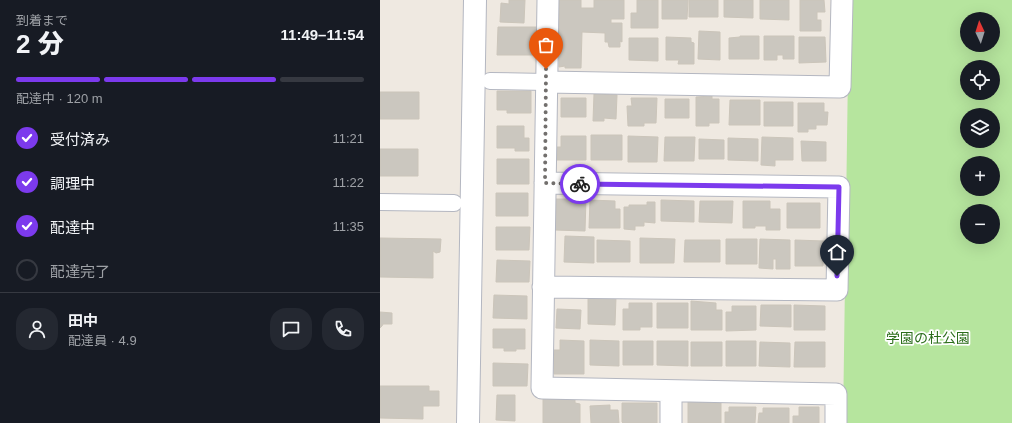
<!DOCTYPE html>
<html lang="ja">
<meta charset="utf-8">
<style>
body{margin:0;font-family:Arial,"Noto Sans JP",sans-serif;background:#242831;color:#f1f3f6;height:100vh;display:flex;flex-direction:column;font-size:15px;white-space:nowrap}
*{box-sizing:border-box;margin:0}
p{font-size:13px;color:#9ea1a6}
.icon{flex:none;width:22px;height:22px;fill:none;stroke:currentColor;stroke-width:2;stroke-linecap:round;stroke-linejoin:round}
.map{position:relative;flex:1;overflow:hidden}
.side{display:flex;flex-direction:column;background:#171b24;width:380px}
.side>*{flex:none}
.needle{width:26px;rotate:356deg}
.controls{position:absolute;left:580px;top:12px;display:grid;gap:8px}
.controls a{display:grid;place-items:center;width:40px;height:40px;border-radius:50%;background:#171b24;box-shadow:0 4px 16px #0002;font-size:20px}
.pin{position:absolute;display:grid;place-items:center;width:34px;height:34px;color:#fff;margin:-41px -17px;border-radius:50% 50% 50% 0;rotate:-45deg;box-shadow:0 0 4px #0007}
.pin .icon{rotate:45deg}
.courier{position:absolute;display:grid;place-items:center;width:40px;height:40px;margin:-20px;border:3px solid #7c3aed;border-radius:50%;background:#fff;color:#222;box-shadow:0 1px 5px #0007}
.summary em{font-style:normal;font-weight:800}
.summary div{display:flex;flex-direction:column-reverse}
.summary{display:flex;align-items:center;justify-content:space-between;height:68px;padding:0 16px}
h1{font-size:26px;font-weight:800;line-height:30px}
.bar{display:grid;grid-template-columns:repeat(4,1fr);gap:6px 4px;align-content:center;height:48px;padding:0 16px}
.bar i{height:5px;border-radius:3px;background:#363941}
.bar .selected{background:#7c3aed}
.bar p{grid-column:span 4}
.line{display:flex;align-items:center;gap:10px;padding:0 16px;border-top:1px solid #363941}
.line div{flex:1}
.round{display:grid;place-items:center;flex:none;width:42px;height:42px;border-radius:16px;background:#242831}
ol{padding:0 16px;list-style:none}
li{display:flex;align-items:center;gap:12px;height:44px}
li p{margin-inline-start:auto}
li .icon{padding:4px;border-radius:50%;background:#7c3aed;color:#fff;stroke-width:4}
li:last-child{color:#9ea1a6}
li i{width:22px;height:22px;border:2px solid #363941;border-radius:50%}
main{display:flex;flex:1;min-height:0}
.map>svg:first-child{display:block}
</style>
<main>
<section class="side">
<div class="summary"><div><h1>2 分</h1><p>到着まで</p></div><em>11:49–11:54</em></div>
<div class="bar"><i class="selected"></i><i class="selected"></i><i class="selected"></i><i></i><p>配達中 · 120 m</p></div>
<ol>
<li><svg class="icon" aria-label="check" viewBox="0 0 24 24"><path d="M5 12l5 5 9-10"/></svg>受付済み<p>11:21</p></li>
<li><svg class="icon" aria-label="check" viewBox="0 0 24 24"><path d="M5 12l5 5 9-10"/></svg>調理中<p>11:22</p></li>
<li><svg class="icon" aria-label="check" viewBox="0 0 24 24"><path d="M5 12l5 5 9-10"/></svg>配達中<p>11:35</p></li>
<li><i></i>配達完了</li>
</ol>
<div class="line" style="height:72px"><a class="round"><svg class="icon" aria-label="person" viewBox="0 0 24 24"><circle cx="12" cy="8" r="4"/><path d="M4 21q1-7 8-7t8 7"/></svg></a><div><b>田中</b><p>配達員 · 4.9</p></div><a class="round"><svg class="icon" aria-label="chat" viewBox="0 0 24 24"><path d="M4 5h16v11H9l-5 4z"/></svg></a><a class="round"><svg class="icon" aria-label="phone" viewBox="0 0 24 24"><path d="M5 4h4l2 5-3 2q2 4 5 5l2-3 5 2v4C11 20 4 13 5 4z"/></svg></a></div>
</section>
<div class="map">
<svg width="632" height="423" viewBox="0 0 632 423">
<rect width="100%" height="100%" fill="#efe9e1"/>
<path fill="#b6e59e" fill-rule="evenodd" d="M469,0h163v423h-169zM587,19h26v26h-26zM587,67h26v26h-26zM587,115h26v26h-26zM587,163h26v26h-26zM587,211h26v26h-26z"/>
<path fill="#cbc7bf" stroke="#cbc5ba" d="M129,0h16l-1,23 -24,-1 1,-19 8,1z
M179,0h22v8h13v-8h30v19h-13v4h11v19l-2,-1v6h-11l-1,-5h-3v-9l-23,-1 -1,36h-16v-2l-6,1z
M257,0h21v28h-27v-15h6z
M282,0h26l-1,19h-25z
M309,0h29v17h-29z
M344,0h29v18l-29,-1z
M380,0h29v20l-29,-1z
M420,0h24l1,12h-8v8h4v11h-21z
M118,27h39v28h-40z
M319,31l21,1v28l-22,-1z
M360,36h19v23h-30v-21l11,-1z
M384,36h30v23h-11v-4h-6v5h-13z
M286,37l25,1v4l3,1v21h-16l1,-4h-13z
M419,37h26l1,25 -27,1z
M249,38h29v23l-29,-1z
M117,91h34v22h-24v-3h-10z
M0,92h39v27h-39z
M214,94l23,1 -1,24 -12,-1v3h-11z
M332,96v3h7v24h-10v3h-13v-29z
M181,98h25v19h-25z
M251,98h26l-1,25h-12v3h-16l-1,-20h5z
M285,99h24v19h-24z
M350,100h30v25h-31z
M384,102h29v24h-29z
M418,103h26v9h4l-1,13h-11v4h-8v3h-10z
M117,126h27v12h5v13h-14v-3h-18z
M211,135h31v25h-31z
M181,136h25v24h-29v-13h4z
M248,136l30,1 -1,25h-29z
M285,137h30l-1,24h-30z
M382,137l31,1v22h-18v6l-14,-1z
M348,138l30,1v22l-30,-1z
M319,139l25,1v19h-25z
M421,141l25,1v19h-24z
M0,149h38v27h-38z
M117,159h32v25h-32z
M116,193h32v23h-32z
M176,199h30l-1,32 -30,-1z
M210,200l25,1v8h5v19h-31z
M281,200l33,1v21l-33,-1z
M320,201h33l-1,22 -33,-1z
M363,201h27v8h10v21h-14v-4h-11v2h-12z
M267,202h8v21l-11,-1v4h-9v4l-11,-1v-22h5v-2h18z
M407,203h33v25h-33z
M116,227h34l-1,23h-33z
M185,236l29,1v26l-30,-1z
M0,238l61,1 -1,13 -4,1 -3,-2v27l-53,-1z
M260,238l35,1 -1,24h-34z
M346,239h31v25h-31z
M380,239l30,1v29h-14v-10h-3v10l-14,-1z
M217,240l33,1v21h-33z
M305,240h35v22h-36z
M415,240l29,1 -1,25h-28z
M117,260l33,1 -1,21h-33z
M114,295l33,1v23l-34,-1z
M236,297l-1,28 -27,-1v-26z
M311,301l25,2v7h6v20h-31z
M249,303h23v24h-12v3h-17v-21h6z
M277,303h31v25h-31z
M381,305h30v22l-31,-1z
M414,305l31,1v24h-31z
M352,306h24v24l-30,1v-19h6z
M177,309l24,1 -1,19 -24,-1z
M0,312l12,1v11h-9l-1,2 -2,2z
M113,329h32v20h-9v2h-12v-3h-11z
M180,340l24,1v33h-30v-24h6z
M210,340l29,1v25l-29,-1z
M243,341h30v24h-30z
M277,341h31v25l-31,-1z
M346,341h30v25h-30z
M311,342h31v24h-31z
M380,342l30,1v24l-31,-1z
M415,342h30v25h-31z
M113,363l35,1 -1,22h-34z
M0,386h49v5h10v15h-16v13l-43,-1z
M117,395h18v26l-19,-1z
M163,397l32,1v5l5,1v19h-37z
M308,400h22v3h11v20h-33z
M242,403h35v20h-34l-1,-1z
M230,405v5h8l1,13h-28l-1,-17z
M349,407h27l-1,16h-30v-11h4z
M419,407h20v16h-26v-7h6z
M383,408h26v15h-31l1,-10h4z"/>
<g fill="none" stroke-linecap="round" stroke-linejoin="round">
<defs>
<path id="pedestrian" d="M110,81l56,1
M0,202l74,1"/>
<path id="minor" d="M168,0l-6,388 294,6v29
M166,82l294,5 2,-87
M163,287l294,3 2,-103 -294,-4
M291,423v-32"/>
<path id="tertiary" d="M88,423l7,-423"/>
</defs>
<use href="#pedestrian" stroke="#b4b7c1" stroke-width="18"/>
<use href="#minor" stroke="#b4b7c1" stroke-width="23"/>
<use href="#tertiary" stroke="#b4b7c1" stroke-width="24"/>
<use href="#pedestrian" stroke="#fff" stroke-width="16"/>
<use href="#minor" stroke="#fff" stroke-width="21"/>
<use href="#tertiary" stroke="#fff" stroke-width="22"/>
</g>
<g fill="none" stroke-linecap="round" stroke-linejoin="round">
<path stroke="#726f6d" stroke-width="4" stroke-dasharray="0 7.2" d="M166,69l-1,114 35,1"/>
<path stroke="#7c3aed" stroke-width="5" d="M200,184l259,3 -2,89"/>
</g>
<g text-anchor="middle" dominant-baseline="central" stroke-width="3.5" stroke-linejoin="round" paint-order="stroke">
<g font-size="14" fill="#2c6e1b" stroke="#fff">
<text x="548" y="338">学園の杜公園</text>
</g>
</g>
</svg>
<div class="controls">
<a><svg class="needle" viewBox="-14 -14 28 28"><path d="M0-13l5 13h-10z" fill="#e53935"/><path d="M0 13l5-13h-10z" fill="#9ea1a6"/></svg></a>
<a><svg class="icon" aria-label="locate" viewBox="0 0 24 24"><circle cx="12" cy="12" r="6"/><path d="M12 2v4M12 18v4M2 12h4M18 12h4"/></svg></a>
<a><svg class="icon" aria-label="layers" viewBox="0 0 24 24"><path d="M12 4l9 5-9 5-9-5zM3 14l9 5 9-5"/></svg></a>
<a>+</a>
<a>−</a>
</div>
<div class="pin" style="left:166px;top:69px;background:#ea580c"><svg class="icon" aria-label="bag" viewBox="0 0 24 24"><path d="M5 8h14l-1 12H6zM9 8a3 3 0 0 1 6 0"/></svg></div>
<div class="pin" style="left:457px;top:276px;background:#1f2937"><svg class="icon" aria-label="home" viewBox="0 0 24 24"><path d="M3 11l9-7 9 7M6 9v11h12V9"/></svg></div>
<div class="courier" style="left:200px;top:184px"><svg class="icon" aria-label="bike" viewBox="0 0 24 24"><circle cx="6" cy="16" r="4"/><circle cx="18" cy="16" r="4"/><path d="M6 16l4-8h5l3 8M10 8l3 8H6M13 5h3"/></svg></div>
</div>
</main>
